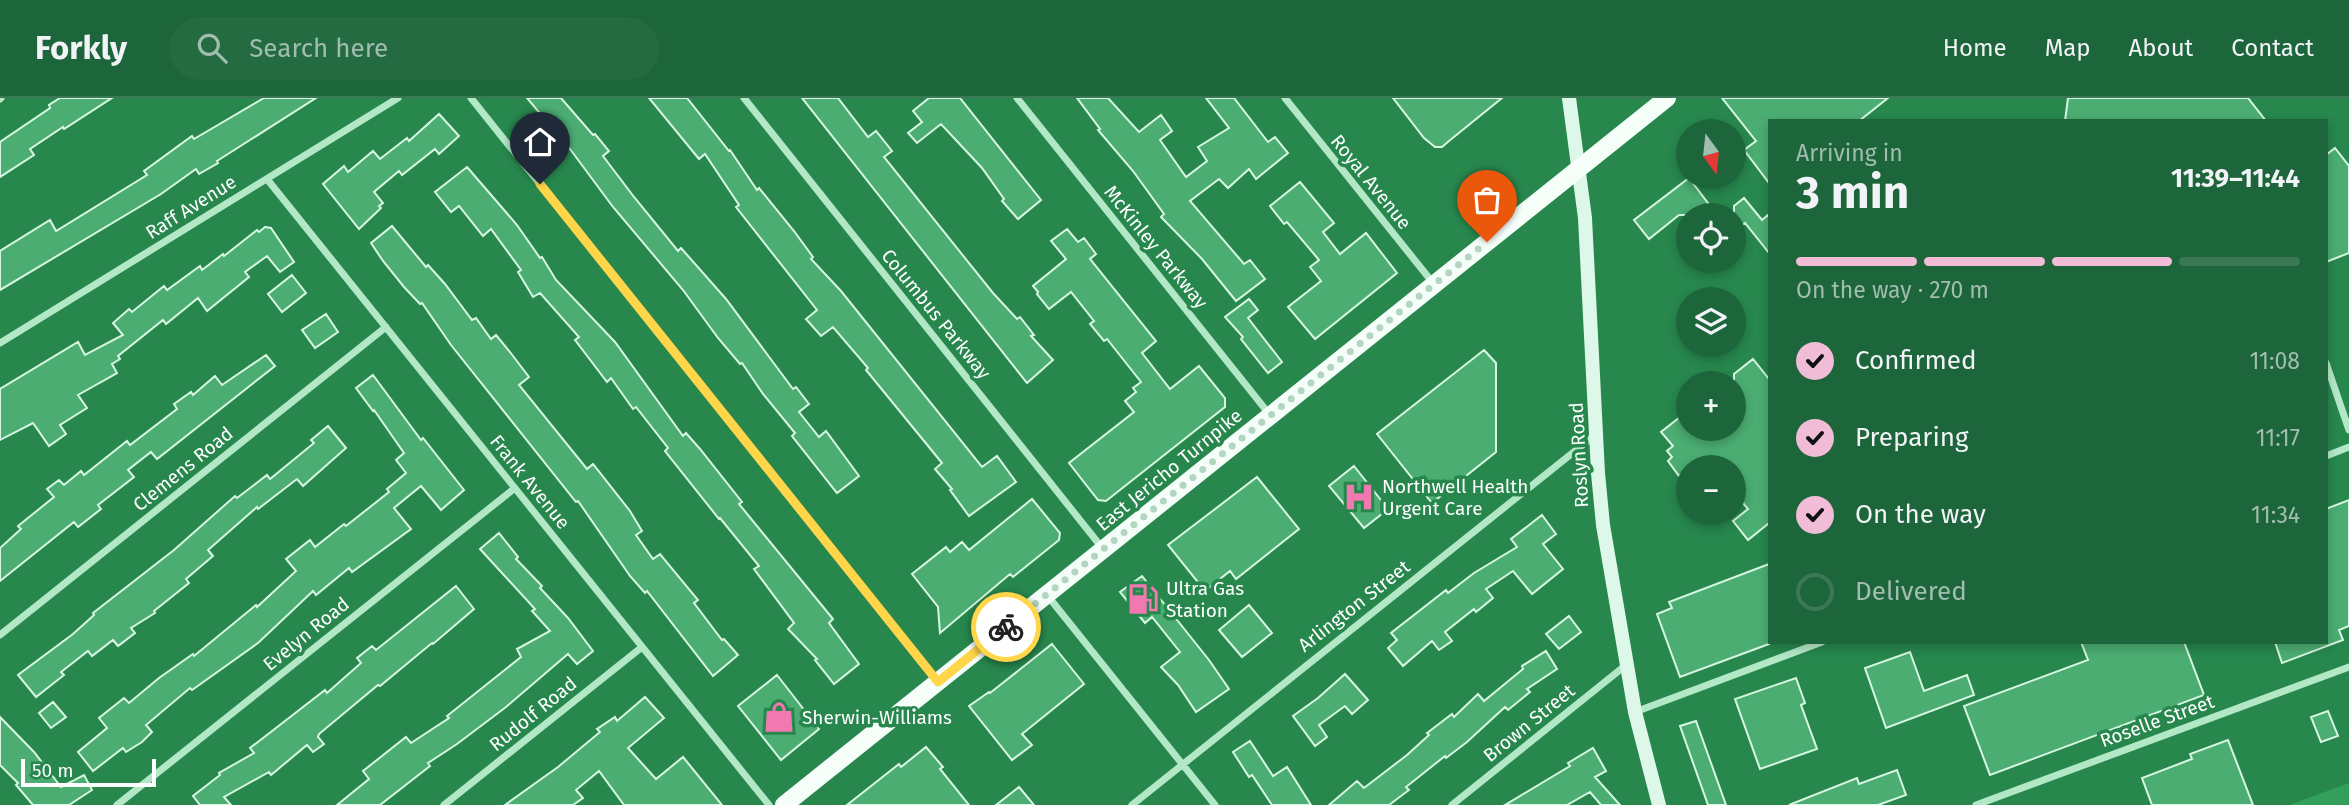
<!DOCTYPE html>
<meta charset="utf-8">
<style>
body{margin:0;font-family:"Fira Sans",sans-serif;background:#256b42;color:#f1f3f6;height:100vh;display:flex;flex-direction:column;font-size:26px;white-space:nowrap}
*{box-sizing:border-box;margin:0}
p{font-size:23px;color:#a0bdaf}
.icon{flex:none;width:38px;height:38px;fill:none;stroke:currentColor;stroke-width:2;stroke-linecap:round;stroke-linejoin:round}
.map{position:relative;flex:1;overflow:hidden}
.sheet{position:absolute;left:1768px;top:21px;width:560px;height:525px;display:flex;flex-direction:column;background:#1d653a;border-radius:0px;box-shadow:0 4px 10px #0003}
.sheet>*{flex:none}
.needle{width:46px;rotate:165deg}
.controls{position:absolute;left:1676px;top:21px;display:grid;gap:14px}
.controls a{display:grid;place-items:center;width:70px;height:70px;border-radius:50%;background:#1d653a;box-shadow:0 4px 10px #0003;font-size:35px}
.scale{position:absolute;left:21px;bottom:18px;width:135px;box-sizing:border-box;padding-left:7px;border:4px solid #fff;border-top:0;font-size:19px;line-height:24px;white-space:nowrap;color:#fff;-webkit-text-stroke:5px #27874d;paint-order:stroke}
.pin{position:absolute;display:grid;place-items:center;width:60px;height:60px;color:#fff;margin:-72px -30px;border-radius:50% 50% 50% 0;rotate:-45deg;box-shadow:0 0 7px #0007}
.pin .icon{rotate:45deg}
.courier{position:absolute;display:grid;place-items:center;width:70px;height:70px;margin:-35px;border:5px solid #ffd54a;border-radius:50%;background:#fff;color:#222;box-shadow:0 2px 9px #0007}
.overview em{font-style:normal;font-weight:700}
.overview div{display:flex;flex-direction:column-reverse}
.overview{display:flex;align-items:center;justify-content:space-between;height:119px;padding:0 28px}
h1{font-size:46px;font-weight:700;line-height:52px}
.bar{display:grid;grid-template-columns:repeat(4,1fr);gap:10px 7px;align-content:center;height:84px;padding:0 28px}
.bar i{height:9px;border-radius:5px;background:#3b7954}
.bar .selected{background:#f1bcd6}
.bar p{grid-column:span 4}
ol{padding:0 28px;list-style:none}
li{display:flex;align-items:center;gap:21px;height:77px}
li p{margin-inline-start:auto}
li .icon{padding:7px;border-radius:50%;background:#f1bcd6;color:#111;stroke-width:4}
li:last-child{color:#a0bdaf}
li i{width:38px;height:38px;border:4px solid #3b7954;border-radius:50%}
header{display:flex;align-items:center;gap:42px;box-sizing:border-box;height:98px;padding:0 35px;background:#1d653a;border-bottom:2px solid #3b7954}
header strong{font-size:33px}
nav{display:flex;gap:38px;margin-inline-start:auto;font-size:24px}
.search{width:490px;height:63px;background:#256b42;display:flex;align-items:center;gap:18px;box-sizing:border-box;padding:0 24px;border-radius:38px;color:#a0bdaf;font-size:26px}
.map>svg:first-child{display:block}
</style>
<header>
<strong>Forkly</strong>
<div class="search"><svg class="icon" aria-label="search" viewBox="0 0 24 24"><circle cx="10" cy="10" r="6"/><path d="M15 15l6 6"/></svg>Search here</div>
<nav><a>Home</a><a>Map</a><a>About</a><a>Contact</a></nav>
</header>
<div class="map">
<svg width="2349" height="707" viewBox="0 0 2349 707">
<rect width="100%" height="100%" fill="#27874d"/>
<path fill="#329f5b" d="M2349,685v22h-60z"/>
<path fill="#4bad71" stroke="#d7f7e3" stroke-width="2" d="M60,0h52l-48,31 -1,-2 -33,22 4,6 -34,22v-35l50,-34 -1,-3z
M264,0h52l-99,63 1,2 -19,11 -3,-5 -35,25 -161,96v-39l50,-31 6,11 91,-56 -3,-4 48,-35 2,3z
M527,0h34l32,37 2,-1 14,17 -6,5 31,41 44,54 3,-3 45,51 67,90 3,-2 13,17 -10,8 20,25 7,-6 33,45 -22,17 -45,-57 3,-3 -32,-39 -21,-31 -2,1 -22,-26 -35,-48 -70,-83 -43,-58z
M649,0h38l42,53 1,-1 27,40 2,-2 35,43 19,26 -2,2 30,32 141,176 15,-11 19,26 -47,34 -19,-26 2,-1 -17,-20 7,-6 -76,-93 2,-2 -35,-41 -12,9 -15,-17 11,-9 -81,-103 3,-2 -34,-51 -6,5z
M802,0h36l30,39 8,-6 16,20 -8,6 109,136 24,26 3,-2 14,18 -3,1 22,24 -26,23z
M929,0h31l81,102 -23,19 -16,-18 2,-2 -22,-31 -41,-44 -24,19 -9,-10 14,-11 -9,-11z
M1077,0h31l31,34 22,-17 11,16 -12,9 26,37 21,-16 -9,-14 31,-19 -23,-30h28l34,44 7,-5 13,16 -32,26 -7,-10 -21,19 -9,-9 -29,22 54,63 6,-4 15,19 -29,22 -34,-42 -41,-42 3,-3 -31,-43 -35,-41 2,-1z
M1393,0h109l-53,43 -7,6h-7l-11,-9z
M1722,0h166l-29,23h-90v62l-25,-33 12,-9z
M2068,0h180l18,23h-201z
M439,16l20,22 -20,18 -4,-5 -33,26 -3,-4 -25,21 9,11 -4,3 2,2 -22,21 -36,-45 21,-18 4,6 25,-21 7,8 27,-21 2,3z
M2335,50l14,18v87l-23,9v-107z
M467,69l50,58 23,33 2,-1 14,23 59,62 68,94 3,-3 14,16 42,53 -3,2 94,115 -4,4 30,41 -25,20 -19,-24 2,-1 -29,-30 6,-6 -40,-54 5,-3 -39,-48 -1,1 -54,-68 3,-3 -32,-41 -3,2 -22,-31 -4,4 -32,-42 4,-3 -39,-44 -7,4 -15,-25 3,-2 -30,-41 -8,7 -24,-30 -8,6 -16,-20z
M1689,80l28,37h-38l-30,24 -15,-19z
M1300,84l34,41 -11,9 17,22 26,-21 31,40 -82,66 -27,-32 33,-26 -11,-14 9,-7 -32,-38 -3,2 -14,-18z
M1744,100l18,22 7,-6v39l-24,-30 -11,9v-26z
M392,128l34,41 2,-2 17,19 27,36 4,-2 15,21 5,-4 14,17 19,25 -10,8 68,84 6,-5 37,47 12,20 -6,4 17,24 7,-5 38,46 -4,3 28,37 2,-1 14,16 -25,21 -66,-85 -2,2 -15,-17 -52,-75 -2,1 -125,-157 -29,-42 -2,1 -16,-17 -21,-26 -12,-18z
M265,129l6,1 23,34 -14,10 -13,-16 -22,16 4,5 -42,34 -9,-13 -32,26 -3,-4 -45,36 2,3 -8,5 5,9 -39,22 9,13 -27,17 6,9 -17,12 -16,-23 -33,17v-51l78,-47 7,13 38,-20 -10,-12 16,-14 3,3 32,-26 3,4 33,-24 2,4 21,-16 1,2 33,-26 2,2z
M1067,131l11,13 6,-4 12,16 -6,5 66,82 -14,12 28,36 29,-23 26,32v9l-119,94 -8,-1 -29,-37 65,-51 -9,-11 11,-9 -3,-4 8,-6 -34,-43 -3,2 -14,-17 4,-3 -23,-29 -22,17 -12,-15 1,-2 -5,-6 33,-27 -15,-18z
M292,177l14,18 -24,19 -14,-18z
M1249,201l9,11 -10,8 34,44 -14,11 -27,-34 2,-2 -18,-20z
M326,216l12,18 -23,16 -13,-18z
M1484,252l12,13v89l-64,51 -55,-69z
M266,257l9,11 -118,93 -6,-7 -23,18 6,7 -36,28 3,4 -23,18 -4,-5 -74,59v-33l21,-19 -3,-3 36,-29 -7,-8 12,-9 5,5 17,-14 3,4 43,-34 3,4 47,-36 -3,-5 17,-12 2,3 22,-19 7,9z
M1753,261l16,20v144l-21,17 -15,-19 15,-12 -14,-17v-25h-45l-10,9 -11,-15 4,-4 -5,-6 6,-5 -12,-14 28,-22v19h45v-55z
M373,277l48,65 2,-2 41,52 -23,20 -20,-24 -27,22 17,21 -59,43 -3,-4 -33,27 -3,-4 -55,52 -66,47 -2,-2 -44,37 6,7 -10,10 -16,10 -3,-4 -30,23 -15,-19 29,-24 -8,-10 25,-20 5,5 30,-25 34,-24 1,2 62,-51 1,2 39,-36 -10,-12 24,-19 5,7 29,-23 2,2 43,-34 -2,-3 19,-16 -10,-13 8,-7 -30,-43 -1,1 -17,-23z
M328,328l18,22 -43,38 -6,-7 -39,30 -1,-2 -49,43 5,6 -27,23 3,4 -35,28 1,2 -24,15 4,5 -17,13 -5,-6 -21,16 -4,-5 -27,21 3,3 -28,22 -18,-22 55,-41 21,-19 -1,-2 81,-63 61,-54 2,2 30,-23 3,4 44,-36 -3,-3z
M1354,368l34,43 -24,19 -35,-42z
M1257,379l42,52 -63,50 -6,-8 -25,20 -37,-46z
M1032,401l28,34 -1,7 -46,37 -3,-3 -70,59 -2,-26 -26,-33 34,-27 4,5 12,-10 7,8z
M2349,402v126l-10,4 4,10 -61,23 -7,-21h51v-133z
M1542,417l14,19 -13,10 20,25 -31,25 -19,-23 -27,18 7,9 -17,14 -2,-3 -29,23 7,9 -13,9 -7,-9 -29,25 -15,-18 9,-8 -6,-7 55,-43 2,3 26,-20 43,-26 -6,-8z
M499,435l19,24 -2,2 26,27 -2,2 28,30 25,33 -16,13 -9,-10 -62,53 -49,37 -29,19 2,3 -50,39h-43l32,-26 -6,-8 43,-34 5,6 38,-25 -2,-2 74,-59 -4,-8 33,-18 -18,-20 3,-2 -55,-60z
M1769,466v80l-89,33 -23,-63 15,-6 -3,-6z
M1142,478l67,84 20,29 -33,23 -18,-27 -17,-18 19,-15 -28,-35 -7,6 -25,-31z
M456,488l18,23 -41,35 -1,-1 -52,43 -2,-1 -59,49 -1,3 6,7 -11,8 -6,-7 -36,30 -2,-3 -45,25 7,8h-31l-7,-9 27,-21 -1,-2 35,-20 -4,-5 75,-58 2,3 34,-30 -4,-5 15,-12 4,4z
M1249,507l23,28 -30,24 -23,-27z
M1569,518l12,16 -22,17 -13,-15z
M2081,544h103l20,53 -214,80 -26,-69 124,-46z
M1052,546l32,40 -62,50 10,11 -20,15 -43,-54 20,-14 1,1z
M1546,553l11,18 -30,20 3,3 -22,18 -3,-3 -38,35 -21,16 -1,-2 -39,31 3,3 -20,15h-60l28,-24 7,7 43,-33 22,-20 -2,-2 25,-19 2,3 24,-23 6,7 39,-32 -1,-3z
M1910,554l14,39 43,-16 7,20 -88,33 -21,-60z
M1345,576l23,26 -16,14 -7,-8 -26,19 8,12 -12,9 -22,-30 25,-18z
M777,577l42,54 -38,31 -43,-54z
M1796,580l9,25 -4,2 16,44 -57,20 -25,-70z
M645,599l19,21 -36,30 28,31 27,-22 39,48h-98l-25,-34 -23,19 7,8 -10,7h-68l53,-38 42,-35 -3,-3 18,-12 2,4z
M53,604l13,15 -15,11 -12,-15z
M2328,613l10,25 -17,6 -10,-25z
M0,619l34,35 27,35 23,-12 8,15 -23,15h-36l-17,-20 2,-2 -18,-18z
M1696,623l30,84h-18l-28,-79z
M2228,642l25,65h-101l-10,-27 50,-19 -2,-5z
M1250,643l23,35 14,-9 24,38h-39l-20,-30 -3,2 -16,-25z
M926,649l17,20 -3,2 29,36h-122l52,-41 2,3z
M1593,650l13,23 -11,6 25,28h-19l-11,-13 -23,13h-62l65,-39 -2,-3z
M1897,672l9,25 -28,10h-89l68,-27 2,6z
M1019,689l15,18h-38z"/>
<g fill="none" stroke-linecap="round" stroke-linejoin="round">
<path stroke="#b3e8c7" stroke-width="7" d="M471,0l467,584
M744,0l359,451
M1017,0l253,317
M1285,0l148,185
M0,1l1,-1
M267,81l502,626
M0,245l398,-245
M2326,265l23,67
M2326,358l23,-9
M1047,497l168,210
M0,537l386,-308
M1635,614l187,-70
M117,707l398,-317
M444,707l198,-158
M1132,707l463,-370
M1452,707l174,-140
M1976,707l373,-138"/>
<path stroke="#ddf7e8" stroke-width="14" d="M1569,0l16,120 13,255 5,52 32,187 24,93"/>
<path stroke="#f5fef9" stroke-width="18" d="M784,707l883,-707"/>
</g>
<g fill="none" stroke-linecap="round" stroke-linejoin="round">
<path stroke="#b3d5c1" stroke-width="7" stroke-dasharray="0 12.6" d="M1006,529l481,-385"/>
<path stroke="#ffd54a" stroke-width="9" d="M540,86l398,498 68,-55"/>
</g>
<defs>
<symbol id="hospital-bare" viewBox="-9 -9 18 18"><path d="M-5-5h3v3.5h4V-5h3V5h-3V1.5h-4V5h-3Z" fill="#f178b0" stroke="#27874d" stroke-width="2.5" paint-order="stroke"/></symbol>
<symbol id="fuel-bare" viewBox="-9 -9 18 18"><path d="M-5.5-6h7V0h2V4h1.3V-2.5L3-4.5l.8-.8L6-3V5H2.5V1h-1V6h-7ZM-4.2-4.7v3.2H.2V-4.7Z" fill="#f178b0" stroke="#27874d" stroke-width="2.5" paint-order="stroke"/></symbol>
<symbol id="shop-bare" viewBox="-9 -9 18 18"><path d="M-5-2.5h2.3a2.7 3.5 0 0 1 5.4 0H5L5.5 6h-11ZM-1.5-2.5h3a1.5 2.3 0 0 0-3 0Z" fill="#f178b0" stroke="#27874d" stroke-width="2.5" paint-order="stroke"/></symbol>
</defs>
<g fill-rule="evenodd">
<use href="#hospital-bare" x="1337" y="377" width="44" height="44"/>
<use href="#fuel-bare" x="1121" y="479" width="44" height="44"/>
<use href="#shop-bare" x="757" y="597" width="44" height="44"/>
</g>
<g text-anchor="middle" dominant-baseline="central" stroke-width="7" stroke-linejoin="round" paint-order="stroke">
<g font-size="19" fill="#fff" stroke="#27874d">
<text transform="translate(1371 84) rotate(51)">Royal Avenue</text>
<text transform="translate(191 109) rotate(-32)">Raff Avenue</text>
<text transform="translate(1156 149) rotate(51)">McKinley Parkway</text>
<text transform="translate(936 216) rotate(51)">Columbus Parkway</text>
<text transform="translate(1579 357) rotate(-93)">Roslyn Road</text>
<text transform="translate(183 371) rotate(-39)">Clemens Road</text>
<text transform="translate(1169 372) rotate(-39)">East Jericho Turnpike</text>
<text transform="translate(530 384) rotate(51)">Frank Avenue</text>
<text transform="translate(1354 508) rotate(-38)">Arlington Street</text>
<text transform="translate(306 536) rotate(-39)">Evelyn Road</text>
<text transform="translate(533 616) rotate(-39)">Rudolf Road</text>
<text transform="translate(2157 623) rotate(-20)">Roselle Street</text>
<text transform="translate(1529 625) rotate(-39)">Brown Street</text>
</g>
<g font-size="19" fill="#fff" stroke="#27874d" text-anchor="start">
<text x="1382" y="388">Northwell Health<tspan x="1382" dy="22">Urgent Care</tspan></text>
<text x="1166" y="490">Ultra Gas<tspan x="1166" dy="22">Station</tspan></text>
<text x="802" y="619">Sherwin-Williams</text>
</g>
</g>
</svg>
<div class="controls">
<a><svg class="needle" viewBox="-14 -14 28 28"><path d="M0-13l5 13h-10z" fill="#e53935"/><path d="M0 13l5-13h-10z" fill="#a0bdaf"/></svg></a>
<a><svg class="icon" aria-label="locate" viewBox="0 0 24 24"><circle cx="12" cy="12" r="6"/><path d="M12 2v4M12 18v4M2 12h4M18 12h4"/></svg></a>
<a><svg class="icon" aria-label="layers" viewBox="0 0 24 24"><path d="M12 4l9 5-9 5-9-5zM3 14l9 5 9-5"/></svg></a>
<a>+</a>
<a>−</a>
</div>
<div class="scale">50 m</div>
<div class="pin" style="left:1487px;top:144px;background:#ea580c"><svg class="icon" aria-label="bag" viewBox="0 0 24 24"><path d="M5 8h14l-1 12H6zM9 8a3 3 0 0 1 6 0"/></svg></div>
<div class="pin" style="left:540px;top:86px;background:#1f2937"><svg class="icon" aria-label="home" viewBox="0 0 24 24"><path d="M3 11l9-7 9 7M6 9v11h12V9"/></svg></div>
<div class="courier" style="left:1006px;top:529px"><svg class="icon" aria-label="bike" viewBox="0 0 24 24"><circle cx="6" cy="16" r="4"/><circle cx="18" cy="16" r="4"/><path d="M6 16l4-8h5l3 8M10 8l3 8H6M13 5h3"/></svg></div>
<section class="sheet">
<div class="overview"><div><h1>3 min</h1><p>Arriving in</p></div><em>11:39–11:44</em></div>
<div class="bar"><i class="selected"></i><i class="selected"></i><i class="selected"></i><i></i><p>On the way · 270 m</p></div>
<ol>
<li><svg class="icon" aria-label="check" viewBox="0 0 24 24"><path d="M5 12l5 5 9-10"/></svg>Confirmed<p>11:08</p></li>
<li><svg class="icon" aria-label="check" viewBox="0 0 24 24"><path d="M5 12l5 5 9-10"/></svg>Preparing<p>11:17</p></li>
<li><svg class="icon" aria-label="check" viewBox="0 0 24 24"><path d="M5 12l5 5 9-10"/></svg>On the way<p>11:34</p></li>
<li><i></i>Delivered</li>
</ol>
</section>
</div>
